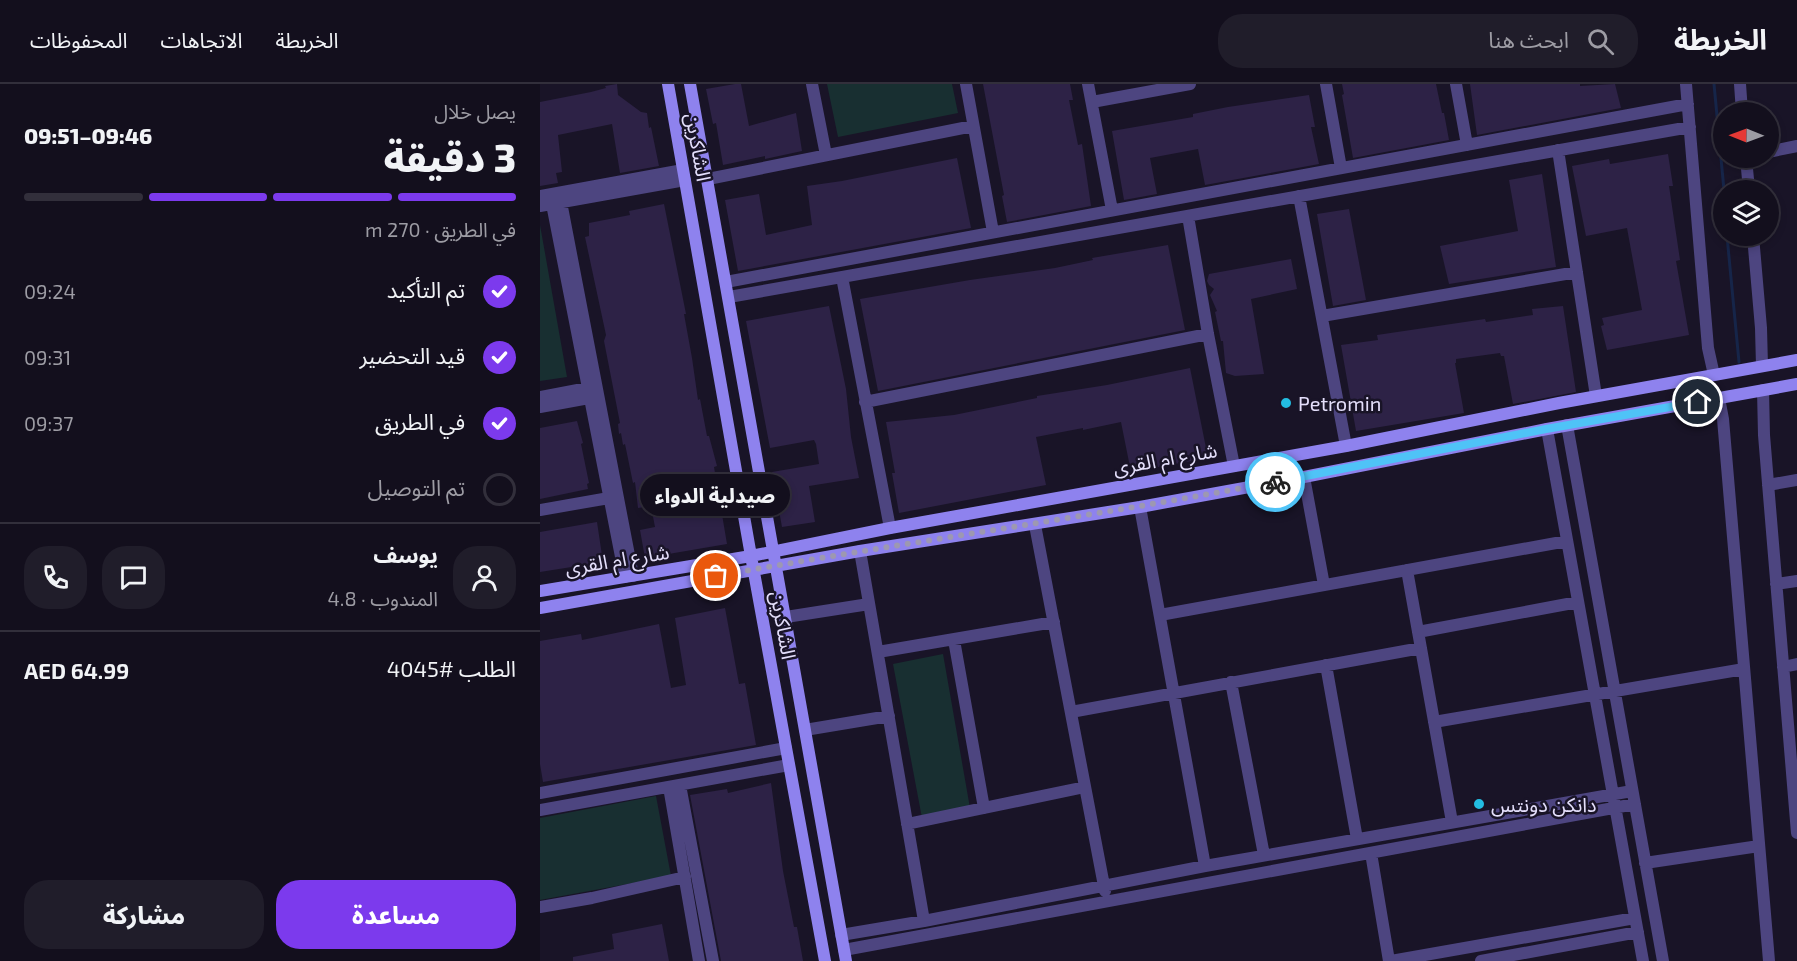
<!DOCTYPE html>
<html lang="ar">
<meta charset="utf-8">
<style>
body{margin:0;font-family:"Exo 2","Noto Sans Arabic",sans-serif;background:#201d2a;color:#f1f3f6;direction:rtl;height:100vh;display:flex;flex-direction:column;font-size:22px;white-space:nowrap}
*{box-sizing:border-box;margin:0}
p{font-size:20px;color:#9d9ca4}
.icon{flex:none;width:33px;height:33px;fill:none;stroke:currentColor;stroke-width:2;stroke-linecap:round;stroke-linejoin:round}
.map{position:relative;flex:1;overflow:hidden;direction:ltr}
.sheet{display:flex;flex-direction:column;background:#130f1d;width:540px}
.sheet>*{flex:none}
.needle{width:39px;rotate:271deg}
.tools{position:absolute;left:1173px;top:18px;display:grid;gap:12px}
.tools a{display:grid;place-items:center;width:66px;height:66px;border-radius:50%;background:#130f1d;box-shadow:0 3px 9px #0003,0 0 0 2px #322f3b;font-size:30px}
.pin{position:absolute;display:grid;place-items:center;width:51px;height:51px;color:#fff;margin:-26px;border:3px solid #fff;border-radius:50%;box-shadow:0 2px 6px #0007}
.courier{position:absolute;display:grid;place-items:center;width:60px;height:60px;margin:-30px;border:4px solid #4fc3f7;border-radius:50%;background:#fff;color:#222;box-shadow:0 2px 8px #0007}
.bubble{position:absolute;height:42px;border-radius:21px;background:#130f1d;box-shadow:0 3px 9px #0003,0 0 0 2px #322f3b;font-size:20px;font-weight:800;line-height:42px;text-align:center;direction:rtl}
.head em{font-style:normal;font-weight:800}
.head div{display:flex;flex-direction:column-reverse}
.head{display:flex;align-items:center;justify-content:space-between;height:102px;padding:0 24px}
h1{font-size:39px;font-weight:800;line-height:45px}
.bar{display:grid;grid-template-columns:repeat(4,1fr);gap:9px 6px;align-content:center;height:72px;padding:0 24px}
.bar i{height:8px;border-radius:4px;background:#322f3b}
.bar .on{background:#7c3aed}
.bar p{grid-column:span 4}
.line{display:flex;align-items:center;gap:15px;padding:0 24px;border-top:2px solid #322f3b}
.line div{flex:1}
.round{display:grid;place-items:center;flex:none;width:63px;height:63px;border-radius:24px;background:#201d2a}
ol{padding:0 24px;list-style:none}
li{display:flex;align-items:center;gap:18px;height:66px}
li p{margin-inline-start:auto}
li .icon{padding:6px;border-radius:50%;background:#7c3aed;color:#fff;stroke-width:4}
li:last-child{color:#9d9ca4}
li i{width:33px;height:33px;border:3px solid #322f3b;border-radius:50%}
.cta{display:flex;gap:12px;margin-top:auto;padding:12px 24px}
.cta a{flex:1;height:69px;border-radius:24px;background:#7c3aed;color:#fff;font-size:24px;font-weight:800;line-height:69px;text-align:center}
.cta a+a{background:#201d2a;color:#f1f3f6}
header{display:flex;align-items:center;gap:36px;box-sizing:border-box;height:84px;padding:0 30px;background:#130f1d;border-bottom:2px solid #322f3b}
header strong{font-size:28px}
nav{display:flex;gap:33px;margin-inline-start:auto;font-size:21px}
.search{width:420px;height:54px;background:#201d2a;display:flex;align-items:center;gap:15px;box-sizing:border-box;padding:0 21px;border-radius:24px;color:#9d9ca4;font-size:22px}
main{display:flex;flex:1;min-height:0}
.map>svg:first-child{display:block}
</style>
<header>
<strong>الخريطة</strong>
<div class="search"><svg class="icon" aria-label="search" viewBox="0 0 24 24"><circle cx="10" cy="10" r="6"/><path d="M15 15l6 6"/></svg>ابحث هنا</div>
<nav><a>الخريطة</a><a>الاتجاهات</a><a>المحفوظات</a></nav>
</header>
<main>
<div class="map">
<svg width="1257" height="877" viewBox="0 0 1257 877">
<rect width="100%" height="100%" fill="#191427"/>
<path fill="#182f31" d="M287,0h125l6,29 -120,24z
M0,141l27,152 -27,4z
M403,570l27,154 -48,10 -29,-154z
M116,712l15,80 -131,24v-82z"/>
<g fill="none" stroke-linecap="round" stroke-linejoin="round">
<path stroke="#162549" stroke-width="3" d="M1174,0l10,106
M1187,152l12,126"/>
</g>
<path fill="#2d2246" d="M77,0l1,11 23,17 6,1 2,15 2,-1 8,39 -39,7 -8,-49 -54,11 4,37 -6,1 2,10 -18,3v-84l51,-10 15,-4 -1,-2z
M195,0h6l8,42 47,-13 6,38 -37,8v-3l-42,9 -7,-42 -3,1 -7,-35z
M443,0h87l3,16h-4l9,45 4,-1 9,62 -84,16 -5,-26 2,-1z
M802,0h94l6,29h2l5,27 -96,18 -11,-63 2,-1z
M930,0h110v2l35,-2 6,24 -144,27z
M769,11l6,32h-4l8,37 -114,21 -7,-36 -48,9 7,36 -33,6 -12,-69 81,-14v-3l35,-7z
M1128,70l5,32h-4l11,74 -4,1 13,74 -82,15 -6,-24 3,-1 -2,-7 40,-8 -15,-82 -41,8 -14,-70 37,-7 1,5z
M417,74l14,70 -233,43 -13,-71 34,-6 7,41 46,-10 -5,-39 35,-5z
M1002,90l14,93 -107,17 -9,-38 78,-15 -9,-51z
M124,120l22,110h-2l8,44 6,42 2,-1 7,37h2l8,30 -3,1 13,77 -82,14 -5,-28 15,-3 -4,-21 -13,2 -3,-26 -2,1 -8,-39 -2,1 -2,-12 -2,1 -1,-10 2,-1 -16,-82 2,-6 -21,-98 4,-1v-13l41,-8 -1,-4z
M809,125l17,91 -33,6 -16,-92z
M628,161l17,85 -307,61 -18,-92 110,-19 85,-12 38,-8 -1,-2z
M751,175l6,30 -46,10 13,75 -29,2 -9,-3 -3,-32h-2l-6,-29 2,-1 -7,-16 4,-6 -5,-4 -2,-4 2,-7z
M289,222l17,83 5,48 8,41 -50,8 6,36 -33,5 -10,-55 47,-8 -3,-20 -2,-4 -44,8 -24,-127z
M1023,222l13,86 -63,12 -9,-48h-3l-1,-3 -44,6v4h-1l9,50 -108,18 -15,-86 37,-5 -1,-5 108,-16 1,3 47,-7 -1,-6z
M650,284l18,90 -77,14 -10,-50 -38,8v-2l-47,9 10,48 -147,28 -7,-40h3l-9,-51 68,-7 83,-17v-2l70,-11z
M37,337l6,22 -2,1 8,39 -2,1 1,5 -48,10v-71z
M57,438l6,40 -63,10v-40z
M185,524l14,76 6,-1 11,62 -213,37 -3,-18v-123l41,-7 1,6 77,-16 12,64 15,-3 -11,-67z
M231,699l12,88 11,56h3l6,34h-82l-31,-166 37,-6 1,4z
M122,840l7,37h-96v-4l41,-8 -2,-15z"/>
<g fill="none" stroke-linecap="round" stroke-linejoin="round">
<path stroke="#4d4580" stroke-width="12" d="M272,0l14,71
M426,0l27,148
M548,0l24,126
M786,0l15,84
M916,0l11,61
M1146,0l22,264 6,27
M1200,0l2,28
M552,18l98,-18
M1018,66l38,246
M1228,68l29,-6
M1206,74l3,32
M168,95l265,-53
M0,112l143,-26
M759,112l47,250
M21,118l72,374
M12,120l73,373
M0,122l145,-26
M648,132l20,118 26,132
M1213,152l8,92 1,38
M302,193l48,251
M186,198l962,-178
M189,213l961,-170
M782,232l255,-44
M1223,306l1,45 33,398
M0,313l48,-9
M1179,314l4,21 46,542
M325,318l343,-68
M0,323l49,-9
M1027,341l96,536
M1007,345l96,532
M764,393l20,108
M1228,401l29,-5
M600,423l65,359
M0,426l69,-12
M495,441l70,366
M320,467l64,370
M867,486l45,252
M1236,500l21,-3
M620,531l407,-74
M246,533l83,-13
M878,548l160,-30
M414,556l30,168
M338,568l176,-30
M786,581l31,174
M1243,583l14,-3
M691,598l33,173
M531,628l350,-64
M894,638l310,-53
M265,646l84,-14
M140,701l33,176
M129,703l30,174
M0,709l246,-45
M0,726l249,-45
M367,740l178,-37
M831,769l18,108
M1105,779l114,-17
M0,823l52,-9 93,-21
M301,851l83,-14 281,-55 427,-75
M304,866l791,-146
M851,877l244,-43
M941,877l157,-29"/>
<path stroke="#8e82ee" stroke-width="12" d="M128,0l83,472 74,405
M150,0l156,877
M0,507l211,-35 139,-28 456,-82 213,-43 238,-43
M0,524l320,-57 280,-44 164,-30 243,-48 250,-45"/>
</g>
<g fill="none" stroke-linecap="round" stroke-linejoin="round">
<path stroke="#9d98b1" stroke-width="6" stroke-dasharray="0 10.8" d="M176,492c186,-33 373,-59 559,-94"/>
<path stroke="#4fc3f7" stroke-width="8" d="M735,398l271,-53 152,-27"/>
</g>
<g fill="#23bde2" stroke="#191427" stroke-width="2">
<circle cx="746" cy="319" r="6"/>
<circle cx="939" cy="720" r="6"/>
</g>
<g text-anchor="middle" dominant-baseline="central" stroke-width="5" stroke-linejoin="round" paint-order="stroke">
<g font-size="20" fill="#e4dffb" stroke="#191427">
<text transform="translate(159 63) rotate(80)">الشاكرين</text>
<text transform="translate(625 374) rotate(-10)">شارع ام القرى</text>
<text transform="translate(77 475) rotate(-9)">شارع ام القرى</text>
<text transform="translate(244 541) rotate(80)">الشاكرين</text>
</g>
<g font-size="20" fill="#e4dffb" stroke="#191427" text-anchor="start">
<text x="758" y="319">Petromin</text>
<text x="951" y="720">دانكن دونتس</text>
</g>
</g>
</svg>
<div class="tools">
<a><svg class="needle" viewBox="-14 -14 28 28"><path d="M0-13l5 13h-10z" fill="#e53935"/><path d="M0 13l5-13h-10z" fill="#9d9ca4"/></svg></a>
<a><svg class="icon" aria-label="layers" viewBox="0 0 24 24"><path d="M12 4l9 5-9 5-9-5zM3 14l9 5 9-5"/></svg></a>
</div>
<div class="pin" style="left:176px;top:492px;background:#ea580c"><svg class="icon" aria-label="bag" viewBox="0 0 24 24"><path d="M5 8h14l-1 12H6zM9 8a3 3 0 0 1 6 0"/></svg></div>
<div class="pin" style="left:1158px;top:318px;background:#1f2937"><svg class="icon" aria-label="home" viewBox="0 0 24 24"><path d="M3 11l9-7 9 7M6 9v11h12V9"/></svg></div>
<div class="courier" style="left:735px;top:398px"><svg class="icon" aria-label="bike" viewBox="0 0 24 24"><circle cx="6" cy="16" r="4"/><circle cx="18" cy="16" r="4"/><path d="M6 16l4-8h5l3 8M10 8l3 8H6M13 5h3"/></svg></div>
<div class="bubble" style="left:100px;top:390px;width:150px">صيدلية الدواء</div>
</div>
<section class="sheet">
<div class="head"><div><h1>3 دقيقة</h1><p>يصل خلال</p></div><em>09:46–09:51</em></div>
<div class="bar"><i class="on"></i><i class="on"></i><i class="on"></i><i></i><p>في الطريق · 270 m</p></div>
<ol>
<li><svg class="icon" aria-label="check" viewBox="0 0 24 24"><path d="M5 12l5 5 9-10"/></svg>تم التأكيد<p>09:24</p></li>
<li><svg class="icon" aria-label="check" viewBox="0 0 24 24"><path d="M5 12l5 5 9-10"/></svg>قيد التحضير<p>09:31</p></li>
<li><svg class="icon" aria-label="check" viewBox="0 0 24 24"><path d="M5 12l5 5 9-10"/></svg>في الطريق<p>09:37</p></li>
<li><i></i>تم التوصيل</li>
</ol>
<div class="line" style="height:108px"><a class="round"><svg class="icon" aria-label="person" viewBox="0 0 24 24"><circle cx="12" cy="8" r="4"/><path d="M4 21q1-7 8-7t8 7"/></svg></a><div><b>يوسف</b><p>المندوب · 4.8</p></div><a class="round"><svg class="icon" aria-label="chat" viewBox="0 0 24 24"><path d="M4 5h16v11H9l-5 4z"/></svg></a><a class="round"><svg class="icon" aria-label="phone" viewBox="0 0 24 24"><path d="M5 4h4l2 5-3 2q2 4 5 5l2-3 5 2v4C11 20 4 13 5 4z"/></svg></a></div>
<div class="line" style="height:78px"><div>الطلب #4045</div><b>AED 64.99</b></div>
<div class="cta"><a>مساعدة</a><a>مشاركة</a></div>
</section>
</main>
